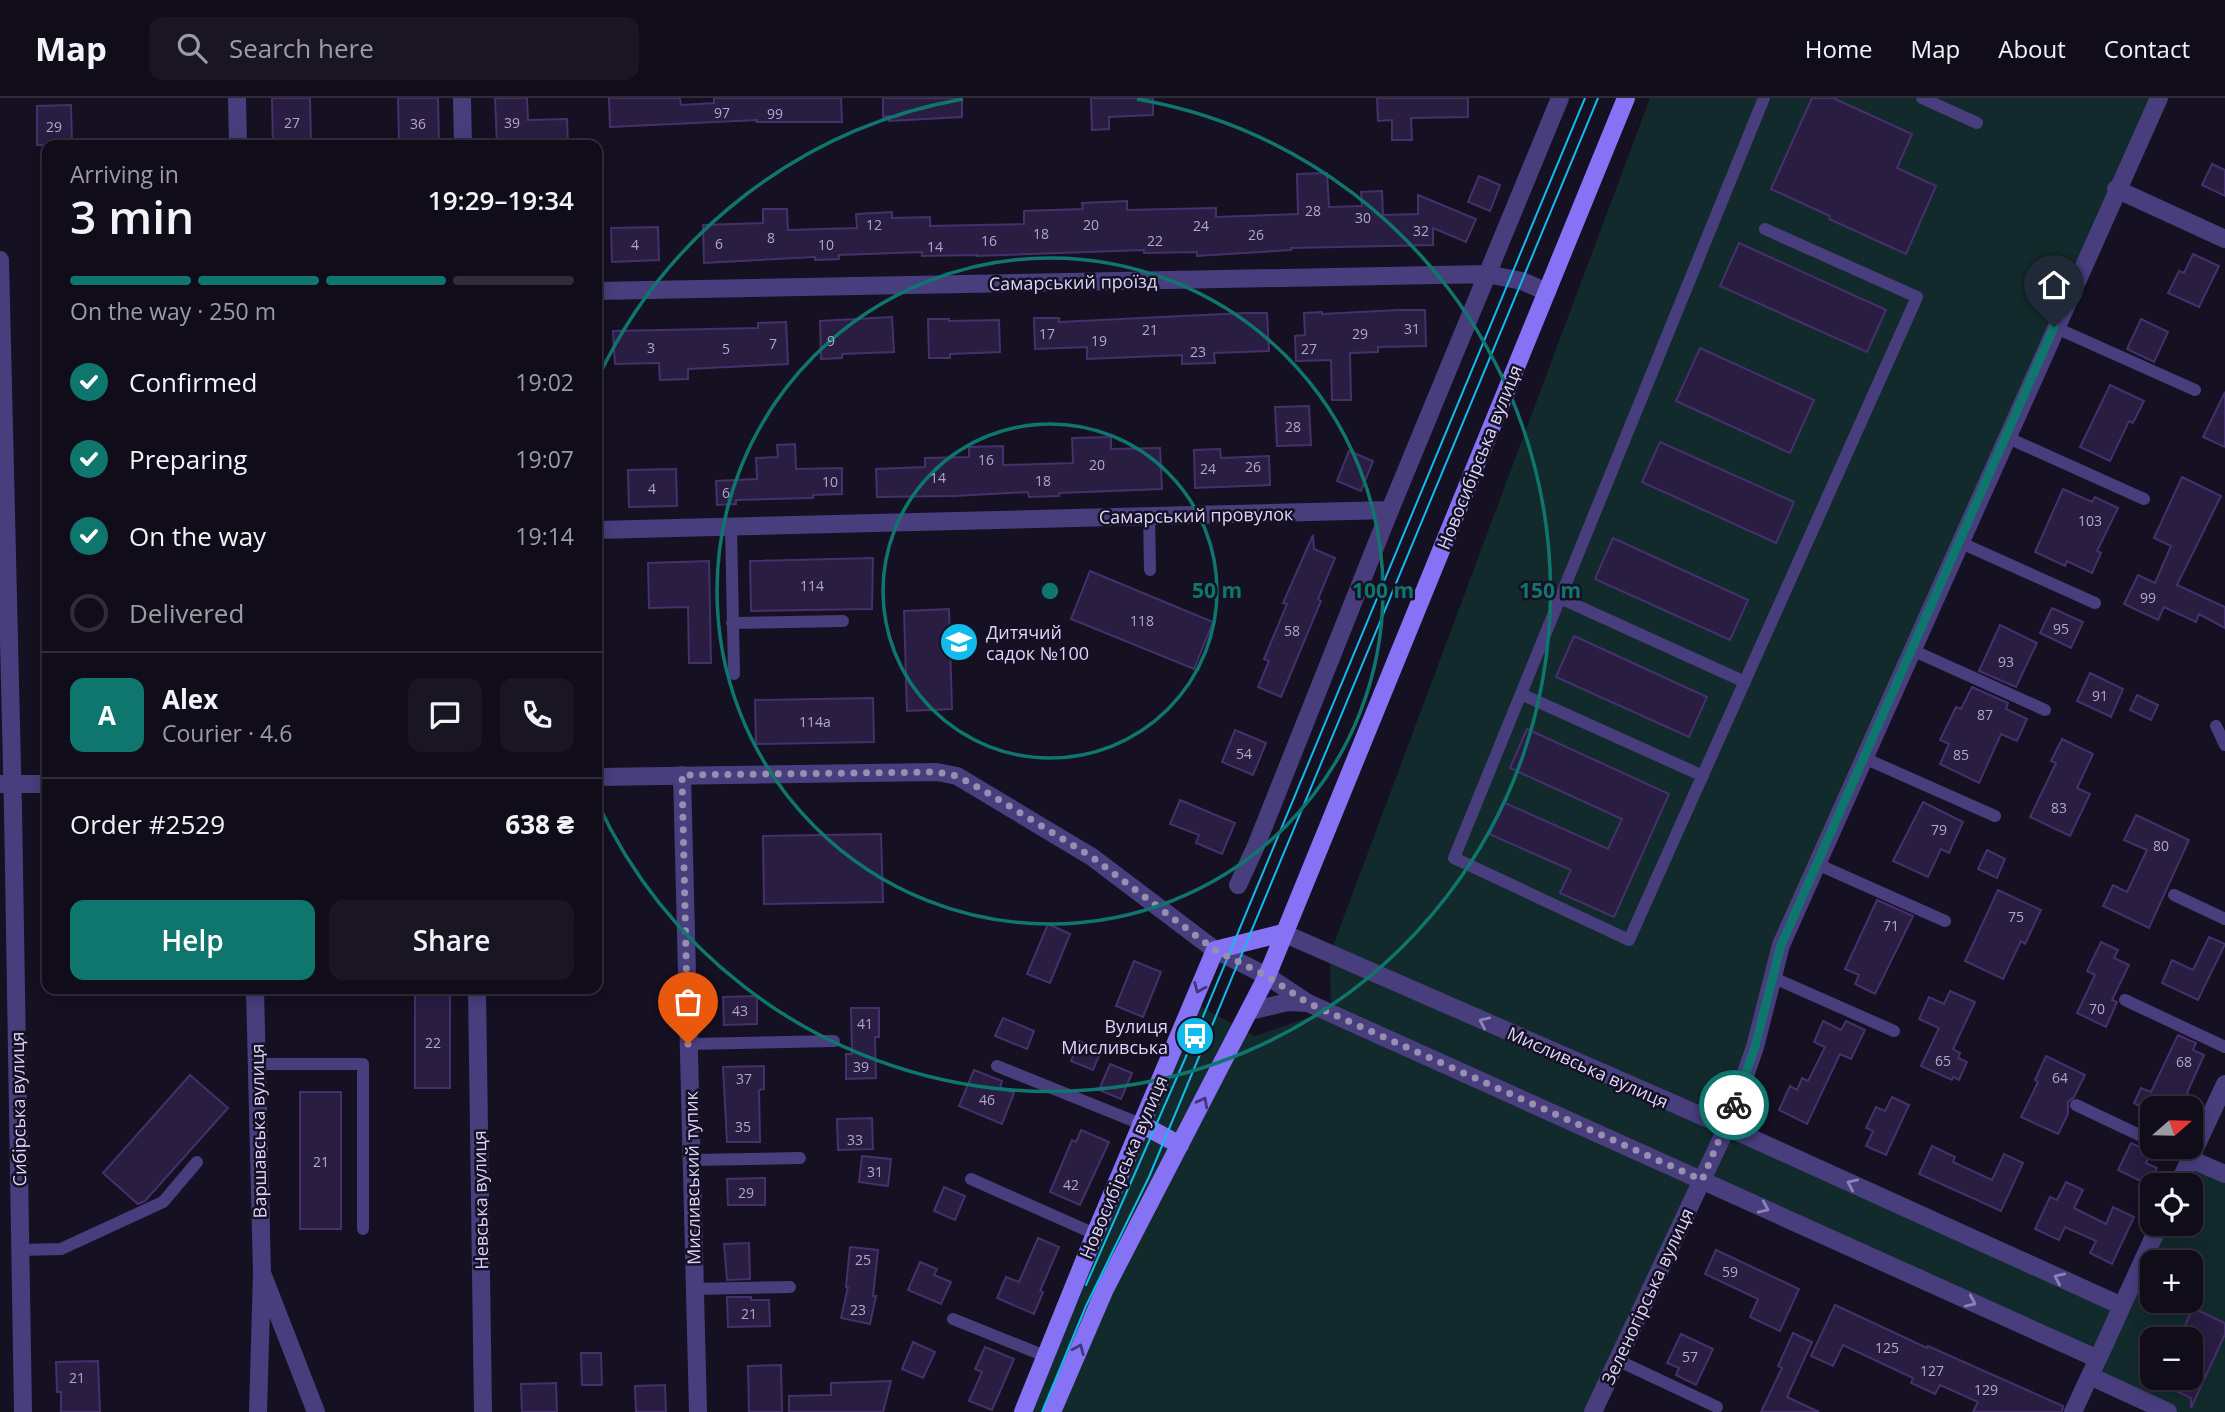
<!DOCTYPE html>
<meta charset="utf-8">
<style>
body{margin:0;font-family:"Open Sans",sans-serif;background:#191523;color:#f1f3f6;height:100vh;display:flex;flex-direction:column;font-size:26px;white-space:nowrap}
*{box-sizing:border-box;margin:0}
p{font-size:23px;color:#9c9ba2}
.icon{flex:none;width:38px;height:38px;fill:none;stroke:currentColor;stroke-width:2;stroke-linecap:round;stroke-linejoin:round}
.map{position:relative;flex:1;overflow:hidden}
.panel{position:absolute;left:42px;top:42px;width:560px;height:854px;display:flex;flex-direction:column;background:#100c1a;border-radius:14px;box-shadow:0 4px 18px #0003,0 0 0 2px #302c39}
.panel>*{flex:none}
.needle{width:46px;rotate:70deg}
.fabs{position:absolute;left:2140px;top:998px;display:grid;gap:14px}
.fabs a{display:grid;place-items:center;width:63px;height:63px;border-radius:14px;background:#100c1a;box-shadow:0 4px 18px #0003,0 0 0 2px #302c39;font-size:35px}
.pin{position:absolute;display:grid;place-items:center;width:60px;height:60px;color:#fff;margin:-72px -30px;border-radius:50% 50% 50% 0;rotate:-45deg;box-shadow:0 0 7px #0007}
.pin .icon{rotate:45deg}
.courier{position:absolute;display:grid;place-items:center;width:70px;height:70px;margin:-35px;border:5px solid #0f766e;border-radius:50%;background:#fff;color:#222;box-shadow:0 2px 9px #0007}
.overview em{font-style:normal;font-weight:600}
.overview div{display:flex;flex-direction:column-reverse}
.overview{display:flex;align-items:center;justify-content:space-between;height:119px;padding:0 28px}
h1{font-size:46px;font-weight:600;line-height:52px}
.bar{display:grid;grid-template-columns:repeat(4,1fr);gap:10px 7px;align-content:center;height:84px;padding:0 28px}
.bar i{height:9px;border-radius:5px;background:#302c39}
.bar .current{background:#0f766e}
.bar p{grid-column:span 4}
.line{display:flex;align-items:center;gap:18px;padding:0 28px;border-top:2px solid #302c39}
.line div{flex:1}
.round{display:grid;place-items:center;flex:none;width:74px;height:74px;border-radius:14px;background:#191523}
ol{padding:0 28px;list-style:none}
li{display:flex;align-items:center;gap:21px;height:77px}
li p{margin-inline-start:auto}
li .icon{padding:7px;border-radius:50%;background:#0f766e;color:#fff;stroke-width:4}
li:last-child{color:#9c9ba2}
li i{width:38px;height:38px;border:4px solid #302c39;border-radius:50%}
.button{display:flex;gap:14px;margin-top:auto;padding:14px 28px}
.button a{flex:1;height:80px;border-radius:14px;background:#0f766e;color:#fff;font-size:28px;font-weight:600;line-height:80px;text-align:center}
.button a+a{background:#191523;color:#f1f3f6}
header{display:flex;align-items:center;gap:42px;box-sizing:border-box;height:98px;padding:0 35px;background:#100c1a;border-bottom:2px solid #302c39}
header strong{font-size:33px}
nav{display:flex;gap:38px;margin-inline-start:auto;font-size:24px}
.search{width:490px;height:63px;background:#191523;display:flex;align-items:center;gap:18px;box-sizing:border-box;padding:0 24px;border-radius:14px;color:#9c9ba2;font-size:26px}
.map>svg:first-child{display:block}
</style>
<header>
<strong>Map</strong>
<div class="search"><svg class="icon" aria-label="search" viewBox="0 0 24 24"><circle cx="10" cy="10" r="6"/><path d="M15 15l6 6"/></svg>Search here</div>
<nav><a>Home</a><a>Map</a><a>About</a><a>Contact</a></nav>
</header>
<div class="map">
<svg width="2225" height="1314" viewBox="0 0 2225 1314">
<rect width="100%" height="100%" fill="#151022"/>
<path fill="#132a2c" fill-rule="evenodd" d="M1650,0h509l-378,847 -54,182 394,179 39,-83h31v-38h-13l12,-26 35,15v238h-57l-78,-36 7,-16 -395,-180 -109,232h-570l162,-414 70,38 54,-19 22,-4 -1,-59zM2152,1164h39v38h-39zM2152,1241h39v38h-39z"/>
<path fill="#291d42" stroke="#44316c" stroke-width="2" d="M272,0h38l1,47h-38z
M398,0h40l1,47h-40z
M495,0h32l1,22 39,-1 1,26h-71z
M609,0h71l1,7 33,-2v-5h127l1,24h-85v-2l-147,7z
M883,0h79v19l-73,4v-5l-6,1z
M1091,0h62v17l-44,2v12l-17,1z
M1377,0h91v19l-57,1 1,22h-20v-20l-14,1z
M1812,0h21l79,36 -15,34 39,18 -30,68 -77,-35 1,-3 -59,-27z
M71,7l1,40h-35v-39z
M2212,66l13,6v26l-23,-11z
M1327,75l2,34 33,-1 -1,-14 21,-1 1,24 35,-1v-19l58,24 -10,23 -33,-14v17l-142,3v2l-94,6v-4l-53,1v-3l-167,6v-1l-55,1v-4l-83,3v4l-24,1v-3l-111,6 -1,-38 60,-2v-14h24l1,21 69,-2 -1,-14 36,-2v6l38,-1v9l94,-2v-13l59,-2 -1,-6 45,-2v9l89,-2v9l82,-3 -1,-40z
M1479,78l21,9 -10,26 -22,-9z
M658,129l1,33 -47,2 -1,-34z
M1739,145l147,67 -19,42 -147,-66z
M2193,156l26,12 -20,41 -31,-14 11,-22 5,2z
M1398,212h27l1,36 -48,1v5l-28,1 1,47h-19l-1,-40 -35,1 -1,-25 10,-1 -1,-22 18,-1v2z
M1245,215h22l2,38 -55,2 1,10 -33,1v-9l-95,4v-12l-52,2 -1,-31h25v4z
M892,219l2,35 -52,2v4l-21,1 -1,-38z
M928,221h21v2l50,-1 1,32 -50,2v4h-21z
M2141,221l27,13 -14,30 -27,-13z
M786,224l2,42 -100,5v10l-28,1 -1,-17 -44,1 -2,-33 145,-3v-5z
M1700,250l114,52 -24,53 -114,-52z
M2110,287l34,16 -11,22 -4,-2 -19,40 -30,-14z
M2225,294v55l-22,-10z
M1309,308l2,39 -34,1 -2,-39z
M1111,339v12l49,-1 2,41 -103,4v3l-30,1 -1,-5 -74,4 -77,1 -1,-28 49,-2v-9l44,-1v-10l34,-1v19l70,-2 -1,-25z
M1660,344l134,60 -18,41 -134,-61z
M795,346l1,25 46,-1v26l-29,1v3l-77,2v4l-19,1 -1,-24 41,-2 -1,-21 22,-1 -1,-12z
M1220,351l1,9 48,-2 1,29 -75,3 -1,-38z
M1349,353l24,10 -12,30 -24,-10z
M676,371l1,37 -48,1 -1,-37z
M2182,379l39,19 -44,89 48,22v21l-26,-14 -3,8 -32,-15 -6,13 -34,-16 14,-29 17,8 16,-37 -17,-8z
M2063,391l29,13 3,-5 23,11 -21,43 4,2 -9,20 -25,-12 -2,5 -30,-14z
M1313,437l1,14 21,9 -17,41 3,2 -40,96 -23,-10 11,-26 -5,-2 23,-55 -4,-1z
M1613,440l135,62 -18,40 -135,-61z
M873,460l-1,51 -121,2 -1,-50z
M709,463l2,102h-22l-1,-56 -39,1 -1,-45z
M1090,473l123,51 -19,47 -123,-50z
M2052,510l31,14 -12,26 -31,-15z
M949,511l3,100 -45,2 -3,-100z
M2000,527l37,18 -21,44 -37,-16z
M1574,538l133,61 -18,40 -133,-60z
M2090,575l33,16 -12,28 -34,-16z
M1972,589l36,16 -2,6 21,10 -10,22 -16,-7 -22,49 -39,-19 9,-20 -9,-4 16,-33 5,2z
M2137,597l21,10 -7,15 -21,-10z
M873,600l1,44 -118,2 -1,-44z
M1527,631l142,65 -55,123 -54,-24 11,-23 -82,-36 14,-32 105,47 14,-30 -112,-51z
M1235,632l31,13 -13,32 -31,-13z
M2062,641l31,15 -16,34 13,6 -20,42 -40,-19 26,-54 -5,-2z
M1180,702l55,23 -13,31 -26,-11 3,-8 -29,-11z
M1923,704l40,20 -14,31 -8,-4 -13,28 -35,-16z
M2136,717l53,25 -40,88 -46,-22 10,-21 14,7 20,-42 -23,-10z
M881,736l2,68 -119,2 -1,-68z
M1987,752l18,9 -8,19 -19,-9z
M1998,792l43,20 -16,34 -4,-3 -18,38 -38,-18z
M1877,802l36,16 -38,78 -20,-10 4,-9 -14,-6z
M1048,826l22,10 -20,49 -23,-9z
M2209,839l16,7 -27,56 -36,-17 10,-23 21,10z
M2101,844l17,8 -4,8 15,7 -17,35 5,2 -11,25 -29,-14 18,-38 -8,-4z
M1134,863l27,11 -18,45 -27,-11z
M1950,893l25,11 -22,47 7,4 -2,5 9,4 -8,18 -6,-3 -1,3 -31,-14 18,-38 -20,-9 10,-22 15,7z
M415,897h35v93h-35z
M757,898v28l-33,1 -1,-28z
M851,910h28v29h-4l1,41 -30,1v-25h6z
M1003,920l31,13 -7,18 -32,-13z
M1823,923l18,9 5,-9 19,9 -14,29 -11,-5 -33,70 -28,-14 11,-24 7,4 5,-12 6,3 17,-34 -11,-5z
M2178,937l18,8 -3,7 11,5 -17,38 2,2 -4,13h-42l-9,-5 7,-15 10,4z
M1079,943l22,10 -8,19 -22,-9z
M2046,958l39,19 -11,22 -6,5v12l-10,20 -37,-17 17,-35 -3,-2z
M1110,966l22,9 -11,26 -22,-9z
M764,968v23l-5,1 1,52h-33l-4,-75z
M974,972l28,11 -2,6 14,6 -12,31 -43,-18z
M190,977l38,33 -83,93 -7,3 -35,-31z
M300,994h41v137h-41z
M1892,999l17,8 -23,50 -20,-9 7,-15 -7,-3 10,-21 9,4z
M872,1020l1,31 -35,1 -1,-31z
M1081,1032l28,12 -29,63 -30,-13 22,-52 4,2z
M2131,1045l20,10 -5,10 11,5 -8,17 -31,-15z
M1932,1048l23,11 -2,5 39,18 12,-26 19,9 -22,48 -82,-37z
M862,1058l29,3 -3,27 -29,-4z
M765,1080v27h-37l-1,-26z
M2066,1084l17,8 -9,18 32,16 7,-17 21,10 -22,47 -22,-11 6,-12 -31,-14 -6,13 -24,-11 15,-32 7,3z
M944,1089l21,9 -10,24 -21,-9z
M1038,1140l21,9 -19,44 3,1 -9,22 -37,-16 9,-21 13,5z
M749,1145l1,36 -23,1 -3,-36z
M850,1149l28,3 -5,46h3l-6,28 -29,-6 7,-31h-2z
M1716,1152l83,39 -19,42 -30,-14 8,-18 -53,-25z
M920,1164l17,7 -3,6 17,7 -10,22 -33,-14z
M727,1199h24v3h18l1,26 -42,1z
M1835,1207l92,43 1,-2 135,60 -1,6h-89l5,-10 -38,-17 -5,9 -24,-11 2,-5 -70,-33 -10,21 -22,-10z
M2193,1210l32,15v11l-34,74v-10l-44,-21h44v-38h-12z
M1793,1235l19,9 -25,55 32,15h-58l21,-44 -4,-2z
M1681,1236l32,15 -17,36 -20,-10 3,-7 -12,-5z
M913,1244l22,10 -12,26 -21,-9z
M985,1249l29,12 -22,51 -23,-9 13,-29 -7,-3z
M581,1255h20l1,32h-20z
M98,1263l2,51h-39v-20h-4l-1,-30z
M781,1267l1,47h-33l-1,-46z
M891,1283l-8,31h-94v-16l42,-1v-12z
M556,1285l1,29h-35l-1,-28z
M665,1287l1,27h-30l-1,-26z"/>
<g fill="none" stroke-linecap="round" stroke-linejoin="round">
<path stroke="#483e7e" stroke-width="12" d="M1764,0l-310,760 175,82 288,-643 -152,-68
M1922,0l55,25
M2054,229l141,63
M2006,339l138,62
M1149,418l1,54
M731,428l3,148
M1959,444l136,61
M1560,500l185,84
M732,525l111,-2
M1912,552l133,60
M1521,596l182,82
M2216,628l9,19
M1864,660l131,58
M1817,766l128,57
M2174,797l51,24
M1774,880l120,53
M2125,902l100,47
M689,946l145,-3
M257,966h106v165
M997,968l144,58
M2076,1007l76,36
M2164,1048l26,13
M692,1062l108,-2
M971,1081l124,55
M20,1152l41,-1 102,-47 34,-40
M695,1191l95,-2
M953,1221l92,37
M1617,1262l100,47"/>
<path stroke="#483e7e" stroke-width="18" d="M237,0l1,47
M462,0l1,47
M2116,91l109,50
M0,162l13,549 10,603
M597,193l890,-17 35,7 25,11
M1390,412l170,-412
M597,432l793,-20 -134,336 -18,39
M682,677l16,637
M255,891l7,284
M477,891l6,423
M1727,1029l28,-80 26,-102 378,-847
M2190,1061l35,15
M2178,1087l47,-101
M2122,1208l38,-83
M2090,1278l78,36
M258,1314l4,-139 54,139
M1593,1314l109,-232
M2073,1314l22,-47"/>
<path stroke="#483e7e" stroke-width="18" d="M597,679l340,-5 20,4 135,81 123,93 52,26 41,27 790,356 24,-53 -395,-179 -444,-194
M0,686h47
M1250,913l38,-9 20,1
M1702,1082l25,-53"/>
<path stroke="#8572f5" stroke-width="18" d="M1141,1026l39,21
M1023,1314l72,-178 120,-284 68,-17
M1052,1314l53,-123 162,-313 359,-878"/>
<path stroke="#11bbeb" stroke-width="2" d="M1086,1187l109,-249 390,-938
M1042,1314l44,-106 63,-129 449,-1079"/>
</g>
<defs><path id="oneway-chevron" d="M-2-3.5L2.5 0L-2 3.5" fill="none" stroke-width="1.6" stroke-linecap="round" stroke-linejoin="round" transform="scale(1.75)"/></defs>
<g stroke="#423776">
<use href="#oneway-chevron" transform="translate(1199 890) rotate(113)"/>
<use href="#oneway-chevron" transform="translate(1203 1004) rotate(-62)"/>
<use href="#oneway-chevron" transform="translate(1079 1251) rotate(-67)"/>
</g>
<g stroke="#8b82b7">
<use href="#oneway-chevron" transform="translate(1484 924) rotate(-156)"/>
<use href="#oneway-chevron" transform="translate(1852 1086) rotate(-156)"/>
<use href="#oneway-chevron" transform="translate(1764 1110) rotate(24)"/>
<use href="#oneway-chevron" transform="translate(2059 1180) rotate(-156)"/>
<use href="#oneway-chevron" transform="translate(1971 1204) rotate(24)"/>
</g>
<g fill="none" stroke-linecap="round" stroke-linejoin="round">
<path stroke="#978fb0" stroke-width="7" stroke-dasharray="0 12.6" d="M688,946l-6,-269 255,-3 20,4 26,14 109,67 123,93 52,26 41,27 394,177 32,-75"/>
<path stroke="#0f766e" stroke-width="9" d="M1734,1007l21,-58 26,-102 273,-618"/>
</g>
<g fill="none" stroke="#0f766e" stroke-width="3.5">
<circle cx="1050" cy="493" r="167"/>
<circle cx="1050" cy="493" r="333"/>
<path d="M597 282A500 500 0 0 1 963 1M1137 1A500 500 0 1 1 597 704"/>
</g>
<defs>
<symbol id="school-disc" viewBox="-11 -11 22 22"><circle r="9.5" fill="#11bbeb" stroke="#151022"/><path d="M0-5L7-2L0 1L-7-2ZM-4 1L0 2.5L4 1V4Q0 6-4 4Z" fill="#fff"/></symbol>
<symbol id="bus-disc" viewBox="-11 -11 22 22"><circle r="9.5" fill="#11bbeb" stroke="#151022"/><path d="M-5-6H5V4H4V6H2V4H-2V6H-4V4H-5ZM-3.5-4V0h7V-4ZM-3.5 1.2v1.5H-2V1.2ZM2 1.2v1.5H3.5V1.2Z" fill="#fff"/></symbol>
</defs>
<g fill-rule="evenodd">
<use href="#school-disc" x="937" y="522" width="44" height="44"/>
<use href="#bus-disc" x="1173" y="916" width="44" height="44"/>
</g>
<g text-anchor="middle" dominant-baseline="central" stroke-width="5" stroke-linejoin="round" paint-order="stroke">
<g font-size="14" fill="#b0a6ce">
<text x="722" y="14">97</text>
<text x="775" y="15">99</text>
<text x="292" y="24">27</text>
<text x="512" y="24">39</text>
<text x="418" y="25">36</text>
<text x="54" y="28">29</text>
<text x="1313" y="112">28</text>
<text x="1363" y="119">30</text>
<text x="874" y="126">12</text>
<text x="1091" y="126">20</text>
<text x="1201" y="127">24</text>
<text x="1421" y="132">32</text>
<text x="1041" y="135">18</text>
<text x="1256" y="136">26</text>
<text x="771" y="139">8</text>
<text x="989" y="142">16</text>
<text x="1155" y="142">22</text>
<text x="719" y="145">6</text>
<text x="635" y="146">4</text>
<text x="826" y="146">10</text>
<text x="935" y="148">14</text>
<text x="1412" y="230">31</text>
<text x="1150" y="231">21</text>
<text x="1047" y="235">17</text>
<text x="1360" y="235">29</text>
<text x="831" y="242">9</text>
<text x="1099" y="242">19</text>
<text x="773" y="245">7</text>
<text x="651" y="249">3</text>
<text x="726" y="250">5</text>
<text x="1309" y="250">27</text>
<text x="1198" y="253">23</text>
<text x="1293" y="328">28</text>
<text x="986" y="361">16</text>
<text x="1097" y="366">20</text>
<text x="1253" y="368">26</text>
<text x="1208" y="370">24</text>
<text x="938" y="379">14</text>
<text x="1043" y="382">18</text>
<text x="830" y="383">10</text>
<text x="652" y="390">4</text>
<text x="726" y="394">6</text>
<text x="2090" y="422">103</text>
<text x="812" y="487">114</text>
<text x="2148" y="499">99</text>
<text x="1142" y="522">118</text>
<text x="2061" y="530">95</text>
<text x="1292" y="532">58</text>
<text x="2006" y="563">93</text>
<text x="2100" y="597">91</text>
<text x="1985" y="616">87</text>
<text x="815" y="623">114а</text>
<text x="1244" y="655">54</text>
<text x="1961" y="656">85</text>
<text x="2059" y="709">83</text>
<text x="1939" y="731">79</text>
<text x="2161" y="747">80</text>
<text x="2016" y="818">75</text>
<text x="1891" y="827">71</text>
<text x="2097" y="910">70</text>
<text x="740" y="912">43</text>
<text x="865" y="925">41</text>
<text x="433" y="944">22</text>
<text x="1943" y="962">65</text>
<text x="2184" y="963">68</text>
<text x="861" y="968">39</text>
<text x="2060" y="979">64</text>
<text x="744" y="980">37</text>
<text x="987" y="1001">46</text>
<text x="743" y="1028">35</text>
<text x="855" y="1041">33</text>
<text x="321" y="1063">21</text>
<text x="875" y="1073">31</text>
<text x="1071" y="1086">42</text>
<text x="746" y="1094">29</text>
<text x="863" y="1161">25</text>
<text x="1730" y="1173">59</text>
<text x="858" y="1211">23</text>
<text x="749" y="1215">21</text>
<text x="1887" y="1249">125</text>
<text x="1690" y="1258">57</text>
<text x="1932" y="1272">127</text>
<text x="77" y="1279">21</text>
<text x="1986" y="1291">129</text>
</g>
<g font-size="18" fill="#ddd4fc" stroke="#151022">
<text transform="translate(1073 184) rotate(-1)">Самарський проїзд</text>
<text transform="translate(1479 359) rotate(-68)">Новосибірська вулиця</text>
<text transform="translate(1196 417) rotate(-1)">Самарський провулок</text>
<text transform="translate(1588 969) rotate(24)">Мисливська вулиця</text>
<text transform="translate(18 1011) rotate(-91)">Сибірська вулиця</text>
<text transform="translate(258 1033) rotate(-91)">Варшавська вулиця</text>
<text transform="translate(1123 1069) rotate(-67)">Новосибірська вулиця</text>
<text transform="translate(692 1080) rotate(-91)">Мисливський тупик</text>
<text transform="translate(480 1102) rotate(-91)">Невська вулиця</text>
<text transform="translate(1647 1198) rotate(-65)">Зеленогірська вулиця</text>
</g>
<g font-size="18" fill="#ddd4fc" stroke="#151022" text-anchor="start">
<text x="986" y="534">Дитячий<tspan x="986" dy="21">садок №100</tspan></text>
<text x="1168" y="928" text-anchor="end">Вулиця<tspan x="1168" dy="21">Мисливська</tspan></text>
</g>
</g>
<circle cx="1050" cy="493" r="10" fill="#0f766e" stroke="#151022" stroke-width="3.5"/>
<g font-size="21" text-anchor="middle" font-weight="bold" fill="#0f766e" stroke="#151022" stroke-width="5" stroke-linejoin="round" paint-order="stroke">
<text x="1217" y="500">50 m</text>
<text x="1383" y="500">100 m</text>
<text x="1550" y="500">150 m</text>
</g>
</svg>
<div class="fabs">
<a><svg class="needle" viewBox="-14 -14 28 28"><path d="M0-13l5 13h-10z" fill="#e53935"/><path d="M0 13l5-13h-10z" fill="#9c9ba2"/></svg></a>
<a><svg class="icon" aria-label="locate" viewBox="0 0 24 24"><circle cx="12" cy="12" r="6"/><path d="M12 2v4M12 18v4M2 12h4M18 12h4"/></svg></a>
<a>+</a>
<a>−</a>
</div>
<div class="pin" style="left:688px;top:946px;background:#ea580c"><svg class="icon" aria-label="bag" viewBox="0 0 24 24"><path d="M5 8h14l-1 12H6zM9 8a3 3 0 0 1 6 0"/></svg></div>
<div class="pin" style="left:2054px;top:229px;background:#1f2937"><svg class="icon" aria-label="home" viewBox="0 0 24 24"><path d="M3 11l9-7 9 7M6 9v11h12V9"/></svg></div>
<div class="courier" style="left:1734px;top:1007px"><svg class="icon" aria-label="bike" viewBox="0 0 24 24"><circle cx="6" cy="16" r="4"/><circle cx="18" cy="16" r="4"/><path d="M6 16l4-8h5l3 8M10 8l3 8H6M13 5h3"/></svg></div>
<section class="panel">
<div class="overview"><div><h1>3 min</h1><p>Arriving in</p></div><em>19:29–19:34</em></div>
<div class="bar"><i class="current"></i><i class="current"></i><i class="current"></i><i></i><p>On the way · 250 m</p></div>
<ol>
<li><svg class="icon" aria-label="check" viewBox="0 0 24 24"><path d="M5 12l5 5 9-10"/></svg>Confirmed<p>19:02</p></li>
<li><svg class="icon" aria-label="check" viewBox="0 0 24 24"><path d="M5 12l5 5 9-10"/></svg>Preparing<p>19:07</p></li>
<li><svg class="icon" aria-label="check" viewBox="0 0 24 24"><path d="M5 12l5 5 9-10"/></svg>On the way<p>19:14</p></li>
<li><i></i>Delivered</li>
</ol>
<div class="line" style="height:126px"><b class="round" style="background:#0f766e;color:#fff">A</b><div><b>Alex</b><p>Courier · 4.6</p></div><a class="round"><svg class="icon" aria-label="chat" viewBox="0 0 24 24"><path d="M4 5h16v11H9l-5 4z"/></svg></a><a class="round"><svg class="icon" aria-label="phone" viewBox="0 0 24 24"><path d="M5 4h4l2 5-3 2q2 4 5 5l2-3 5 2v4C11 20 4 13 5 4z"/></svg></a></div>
<div class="line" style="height:91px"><div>Order #2529</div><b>638 ₴</b></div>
<div class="button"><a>Help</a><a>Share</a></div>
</section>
</div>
